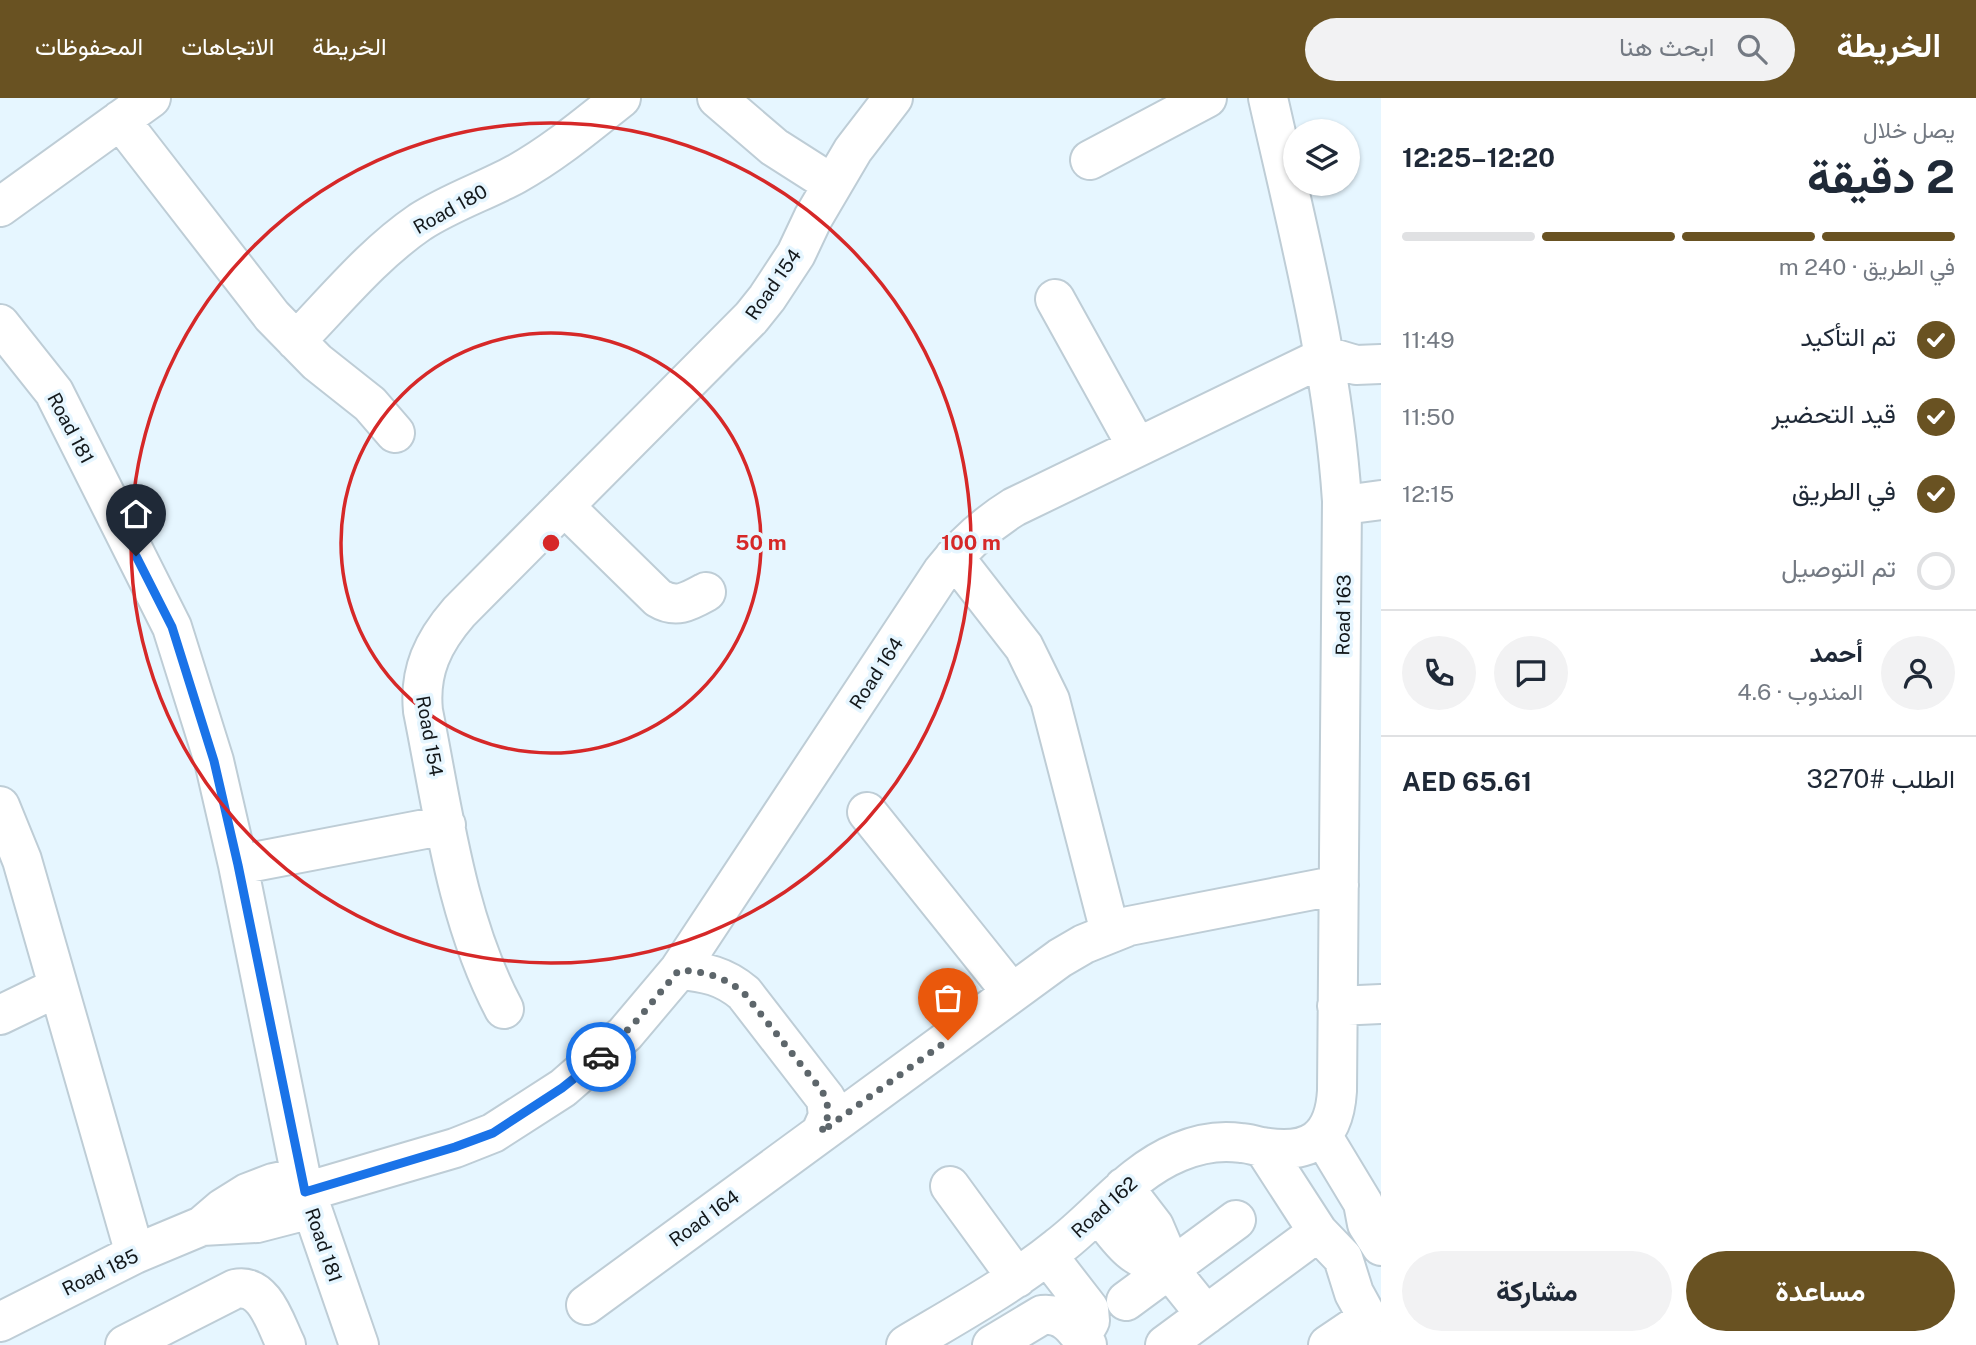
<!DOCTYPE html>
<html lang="ar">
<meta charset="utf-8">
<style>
body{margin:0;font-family:"Public Sans",Vazirmatn,sans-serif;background:#f2f2f3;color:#1f2937;direction:rtl;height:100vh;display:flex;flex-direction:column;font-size:26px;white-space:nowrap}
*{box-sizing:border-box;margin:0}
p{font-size:23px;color:#747a83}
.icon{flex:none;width:38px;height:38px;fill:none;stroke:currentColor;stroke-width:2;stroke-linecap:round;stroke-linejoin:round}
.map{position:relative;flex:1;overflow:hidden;direction:ltr}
.panel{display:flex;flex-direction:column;background:#fff;width:595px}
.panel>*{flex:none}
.fabs{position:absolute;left:1283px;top:21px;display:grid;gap:14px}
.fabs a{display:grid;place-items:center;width:77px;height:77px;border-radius:50%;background:#fff;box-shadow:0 2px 5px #0004;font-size:35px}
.pin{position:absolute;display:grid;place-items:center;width:60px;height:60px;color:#fff;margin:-72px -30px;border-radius:50% 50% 50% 0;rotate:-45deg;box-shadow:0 0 7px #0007}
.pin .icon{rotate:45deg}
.courier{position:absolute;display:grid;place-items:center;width:70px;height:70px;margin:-35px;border:5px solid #1a73e8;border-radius:50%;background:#fff;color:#222;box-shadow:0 2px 9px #0007}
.headline em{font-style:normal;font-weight:700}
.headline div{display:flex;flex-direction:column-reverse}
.headline{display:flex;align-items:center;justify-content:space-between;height:119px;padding:0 21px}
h1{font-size:46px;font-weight:700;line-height:52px}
.bar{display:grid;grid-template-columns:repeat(4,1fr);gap:10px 7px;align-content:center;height:84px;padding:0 21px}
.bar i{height:9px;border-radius:5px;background:#e0e1e3}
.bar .selected{background:#695222}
.bar p{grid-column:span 4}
.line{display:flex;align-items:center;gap:18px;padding:0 21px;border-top:2px solid #e0e1e3}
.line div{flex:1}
.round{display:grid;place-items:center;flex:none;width:74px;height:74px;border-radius:37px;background:#f2f2f3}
ol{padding:0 21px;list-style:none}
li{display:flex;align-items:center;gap:21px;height:77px}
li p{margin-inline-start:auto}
li .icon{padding:7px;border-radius:50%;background:#695222;color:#fff;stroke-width:4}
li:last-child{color:#747a83}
li i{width:38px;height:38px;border:4px solid #e0e1e3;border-radius:50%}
.action{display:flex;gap:14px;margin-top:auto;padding:14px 21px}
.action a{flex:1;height:80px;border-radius:42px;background:#695222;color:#fff;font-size:28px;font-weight:700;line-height:80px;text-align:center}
.action a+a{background:#f2f2f3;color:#1f2937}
header{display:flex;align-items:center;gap:42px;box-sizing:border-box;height:98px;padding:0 35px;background:#695222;color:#fff}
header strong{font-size:33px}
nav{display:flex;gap:38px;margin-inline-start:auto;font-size:24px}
.search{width:490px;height:63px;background:#f2f2f3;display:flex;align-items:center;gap:18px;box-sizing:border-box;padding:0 24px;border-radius:38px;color:#747a83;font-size:26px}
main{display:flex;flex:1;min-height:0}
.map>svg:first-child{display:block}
</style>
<header>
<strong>الخريطة</strong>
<div class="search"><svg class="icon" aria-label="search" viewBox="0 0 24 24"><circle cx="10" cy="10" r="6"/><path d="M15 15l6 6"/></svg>ابحث هنا</div>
<nav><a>الخريطة</a><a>الاتجاهات</a><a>المحفوظات</a></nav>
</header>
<main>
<section class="panel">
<div class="headline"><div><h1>2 دقيقة</h1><p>يصل خلال</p></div><em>12:20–12:25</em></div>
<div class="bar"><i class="selected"></i><i class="selected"></i><i class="selected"></i><i></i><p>في الطريق · 240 m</p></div>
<ol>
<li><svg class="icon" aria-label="check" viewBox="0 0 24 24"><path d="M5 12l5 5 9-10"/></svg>تم التأكيد<p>11:49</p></li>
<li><svg class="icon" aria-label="check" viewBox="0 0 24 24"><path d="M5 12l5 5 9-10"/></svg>قيد التحضير<p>11:50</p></li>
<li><svg class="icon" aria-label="check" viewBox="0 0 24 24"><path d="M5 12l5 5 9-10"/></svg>في الطريق<p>12:15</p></li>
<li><i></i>تم التوصيل</li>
</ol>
<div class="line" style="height:126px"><a class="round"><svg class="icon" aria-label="person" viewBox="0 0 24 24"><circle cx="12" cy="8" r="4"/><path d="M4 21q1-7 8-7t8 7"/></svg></a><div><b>أحمد</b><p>المندوب · 4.6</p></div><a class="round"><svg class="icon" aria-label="chat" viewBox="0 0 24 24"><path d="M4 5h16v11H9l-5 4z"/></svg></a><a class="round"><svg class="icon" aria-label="phone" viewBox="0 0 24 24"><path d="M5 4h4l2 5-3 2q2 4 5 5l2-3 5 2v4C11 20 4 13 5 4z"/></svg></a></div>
<div class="line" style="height:91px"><div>الطلب #3270</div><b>AED 65.61</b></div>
<div class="action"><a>مساعدة</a><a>مشاركة</a></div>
</section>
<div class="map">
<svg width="1381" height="1247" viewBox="0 0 1381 1247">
<rect width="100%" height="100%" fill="#e6f6ff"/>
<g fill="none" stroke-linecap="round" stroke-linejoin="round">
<defs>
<path id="minor" d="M717,0l57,49 58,37
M120,22l152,196 45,46 53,42 25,29
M1090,62l117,-62
M0,109l151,-109
M1055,201l82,148
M0,226l54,68 118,235 42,134 24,104 63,312 58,168
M296,243c39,-40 77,-87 124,-119 31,-20 65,-31 96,-48 38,-21 71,-49 105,-76
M1342,403l17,2 22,-3
M564,408l94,92c18,11 30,4 48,-6
M954,459l70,90 26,53 60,232
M0,708l22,54 113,394
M867,714l145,181
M238,767l208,-40
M679,872c26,2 45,6 65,23l82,106 2,17 -7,16
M1337,908l44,-2
M504,911c-48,-90 -61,-199 -81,-298 -4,-40 10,-69 36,-99l292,-294 16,-20 29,-44 17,-36 40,-68 40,-52
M0,917l58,-28
M1322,1037l41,68 4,21 14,22
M1263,1049l55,85 25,26 11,35 27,49
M950,1088l67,92
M1124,1089l30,39 12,28 3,15 37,46
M305,1094l150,-44 38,-15 70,-45 62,-54 54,-64 263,-398c21,-27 43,-47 72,-65l312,-151 30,9 25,-1
M1098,1114c22,29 34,48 71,57
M202,1128l55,-3 54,-14
M1048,1158l41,53 1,12 -9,16
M1126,1203l110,-81
M586,1207l474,-347 24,-14 45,-18 210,-41
M0,1224l135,-68 67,-28 21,-18 24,-15 26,-10 28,-6
M125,1247l110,-56c30,-6 40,34 51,56
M906,1247c52,-31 105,-60 152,-98 41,-31 72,-75 121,-95 19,-8 41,-12 62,-9 7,0 14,3 21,4 47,8 72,-7 75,-56l5,-590c-9,-137 -44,-270 -74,-403
M992,1247l50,-30c23,-2 32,13 45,30
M1165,1247l153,-113
M1328,1247l40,-27"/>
</defs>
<use href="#minor" stroke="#becdd6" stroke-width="42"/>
<use href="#minor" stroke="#fff" stroke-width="38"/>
</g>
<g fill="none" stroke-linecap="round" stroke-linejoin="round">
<path stroke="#5d666b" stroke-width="7" stroke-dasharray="0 12.6" d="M601,959l38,-39 40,-48c26,2 45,6 65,23l78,98c8,15 8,27 -1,41l127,-92"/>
<path stroke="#1a73e8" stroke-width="9" d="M136,458l36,71 42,134 24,104 67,327 150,-45 38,-14 69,-45 39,-31"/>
</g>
<g fill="none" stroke="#d62828" stroke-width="3.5">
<circle cx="551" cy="445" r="210"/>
<circle cx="551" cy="445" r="420"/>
</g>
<g text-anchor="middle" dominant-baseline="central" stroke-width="7" stroke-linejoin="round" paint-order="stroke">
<g font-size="19" fill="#13181b" stroke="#e6f6ff">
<text transform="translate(450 111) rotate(-29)">Road 180</text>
<text transform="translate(773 186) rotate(-55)">Road 154</text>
<text transform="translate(71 330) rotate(62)">Road 181</text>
<text transform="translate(1343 517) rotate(-89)">Road 163</text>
<text transform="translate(876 575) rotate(-57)">Road 164</text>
<text transform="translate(430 638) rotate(80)">Road 154</text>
<text transform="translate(1104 1109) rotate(-42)">Road 162</text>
<text transform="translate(704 1120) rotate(-36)">Road 164</text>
<text transform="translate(324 1147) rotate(71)">Road 181</text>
<text transform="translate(100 1174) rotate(-26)">Road 185</text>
</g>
</g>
<circle cx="551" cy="445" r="10" fill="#d62828" stroke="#e6f6ff" stroke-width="3.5"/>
<g font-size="21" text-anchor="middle" font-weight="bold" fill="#d62828" stroke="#e6f6ff" stroke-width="7" stroke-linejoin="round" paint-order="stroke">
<text x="761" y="452">50 m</text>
<text x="971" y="452">100 m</text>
</g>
</svg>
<div class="fabs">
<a><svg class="icon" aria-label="layers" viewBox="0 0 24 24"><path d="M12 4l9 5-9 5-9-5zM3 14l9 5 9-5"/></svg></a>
</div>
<div class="pin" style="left:948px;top:942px;background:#ea580c"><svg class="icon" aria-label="bag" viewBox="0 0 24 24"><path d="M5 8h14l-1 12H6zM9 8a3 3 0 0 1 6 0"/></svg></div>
<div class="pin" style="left:136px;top:458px;background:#1f2937"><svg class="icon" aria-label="home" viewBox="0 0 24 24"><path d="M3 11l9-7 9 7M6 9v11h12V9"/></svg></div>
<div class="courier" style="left:601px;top:959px"><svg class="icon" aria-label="car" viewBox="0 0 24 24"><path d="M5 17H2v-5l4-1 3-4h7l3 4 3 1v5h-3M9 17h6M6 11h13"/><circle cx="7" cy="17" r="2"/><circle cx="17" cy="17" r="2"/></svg></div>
</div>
</main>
